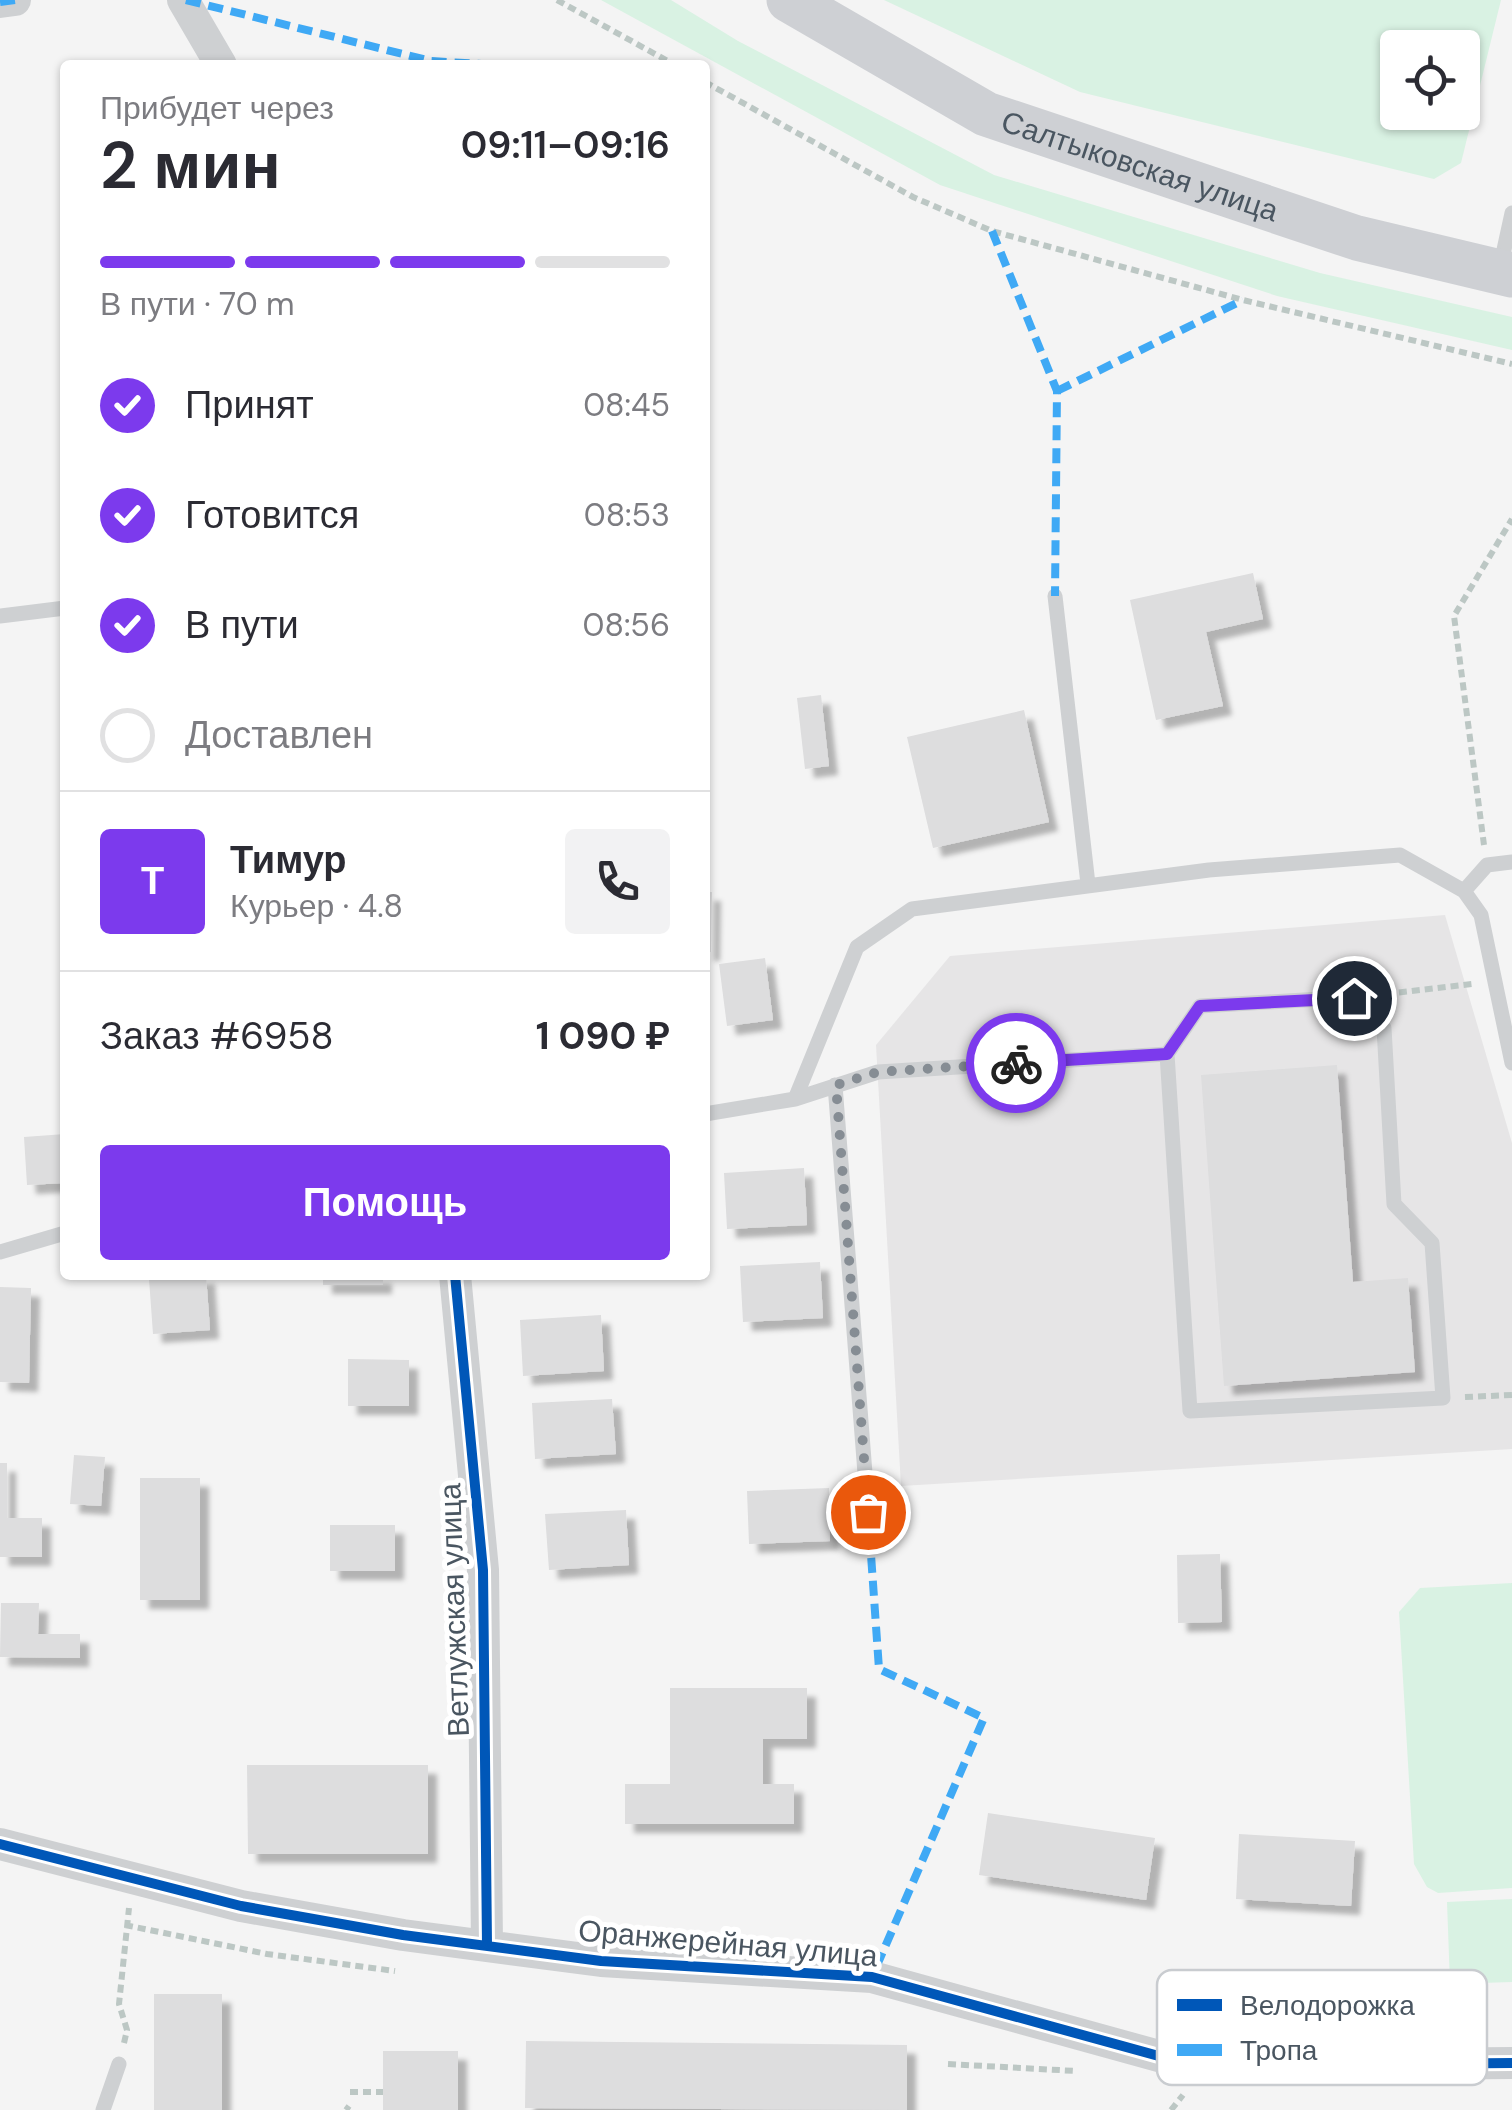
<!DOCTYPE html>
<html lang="ru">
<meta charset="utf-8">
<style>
body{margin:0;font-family:"DM Sans",sans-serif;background:#f2f2f3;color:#2b2b33;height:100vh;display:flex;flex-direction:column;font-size:38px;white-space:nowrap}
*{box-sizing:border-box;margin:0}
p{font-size:32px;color:#7c7c81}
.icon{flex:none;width:55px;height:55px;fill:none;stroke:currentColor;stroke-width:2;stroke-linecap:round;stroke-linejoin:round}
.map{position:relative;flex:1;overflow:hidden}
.details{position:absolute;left:60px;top:60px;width:650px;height:1220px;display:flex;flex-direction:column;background:#fff;border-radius:10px;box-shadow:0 2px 8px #0004}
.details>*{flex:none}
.tools{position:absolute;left:1380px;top:30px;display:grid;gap:20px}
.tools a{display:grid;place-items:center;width:100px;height:100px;border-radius:10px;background:#fff;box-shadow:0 2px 8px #0004;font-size:50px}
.pin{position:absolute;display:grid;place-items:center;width:85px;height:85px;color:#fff;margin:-42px;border:5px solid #fff;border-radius:50%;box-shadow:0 2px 10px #0007}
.courier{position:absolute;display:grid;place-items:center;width:100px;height:100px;margin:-50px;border:8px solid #7c3aed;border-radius:50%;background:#fff;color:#222;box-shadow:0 2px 12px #0007}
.head em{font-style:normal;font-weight:600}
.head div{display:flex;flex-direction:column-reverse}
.head{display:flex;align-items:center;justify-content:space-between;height:170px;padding:0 40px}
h1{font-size:65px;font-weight:600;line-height:75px}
.bar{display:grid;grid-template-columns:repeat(4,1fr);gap:15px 10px;align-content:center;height:120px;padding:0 40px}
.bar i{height:12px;border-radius:8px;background:#e1e1e2}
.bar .on{background:#7c3aed}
.bar p{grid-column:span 4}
.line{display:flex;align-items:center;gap:25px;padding:0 40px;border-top:2px solid #e1e1e2}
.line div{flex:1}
.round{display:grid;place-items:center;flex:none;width:105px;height:105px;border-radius:10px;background:#f2f2f3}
ol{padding:0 40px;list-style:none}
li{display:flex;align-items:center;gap:30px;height:110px}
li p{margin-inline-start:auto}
li .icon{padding:10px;border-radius:50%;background:#7c3aed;color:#fff;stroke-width:4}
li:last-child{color:#7c7c81}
li i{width:55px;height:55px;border:5px solid #e1e1e2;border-radius:50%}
.button{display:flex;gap:20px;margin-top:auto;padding:20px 40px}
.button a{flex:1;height:115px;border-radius:10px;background:#7c3aed;color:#fff;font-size:40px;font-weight:600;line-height:115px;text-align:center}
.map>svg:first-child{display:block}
</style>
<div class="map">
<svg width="1512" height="2110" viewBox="0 0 1512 2110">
<defs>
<filter id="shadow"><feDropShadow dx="9" dy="9" stdDeviation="2.5" flood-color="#0004"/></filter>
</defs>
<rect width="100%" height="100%" fill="#f4f4f4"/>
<path fill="#e6e5e6" d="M1445,915l67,228v306l-611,37 -25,-441 74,-89z"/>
<path fill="#d9f2e3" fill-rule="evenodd" d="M601,0h70l67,41 256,134 326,98 192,44v33l-235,-54 -337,-111z
M884,0h617l-40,163 -27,16 -354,-87zM1398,48h64v64h-64z
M1512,1583v305l-74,5 -11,-6 -13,-23 -15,-252 21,-24z
M1512,1899v83l-62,2 -3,-82z"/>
<path fill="#ddddde" filter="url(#shadow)" d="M1253,573l10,46 -57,13 17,74 -67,14 -26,-120z
M821,695l8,71 -24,3 -8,-71z
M1024,710l25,112 -116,26 -26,-111z
M705,892h7l-1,60h-6z
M765,958l8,62 -46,6 -8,-62z
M1337,1065l16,217 55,-4 7,94 -191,14 -23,-311z
M65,1134v49l-38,2 -3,-48z
M804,1168l3,57 -80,4 -3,-56z
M820,1262l3,56 -80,4 -3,-56z
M206,1275l4,55 -57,4 -4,-55z
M323,1275h60v10h-60z
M0,1287l31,1 -2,95 -29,-1z
M601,1315l3,56 -81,5 -3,-56z
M348,1359l61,1v46h-61z
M612,1399l4,55 -81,5 -3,-56z
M74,1455l31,2 -4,49 -31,-2z
M0,1463h7v55h35v39h-42z
M140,1478h60v122h-60z
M829,1488l1,53 -81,3 -2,-53z
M626,1510l3,55 -80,5 -4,-56z
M330,1525h65v46h-65z
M1220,1554l2,68 -44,1 -1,-68z
M1,1603h38l-1,31h42v24l-80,-1z
M670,1688h137v51h-44v45h31v40h-169v-40h45z
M247,1765h181v89h-180z
M988,1813l167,25 -9,62 -167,-25z
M1239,1834l116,7 -4,65 -115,-7z
M154,1994h68v116h-68z
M526,2041l381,4v65l-382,-2z
M383,2051h75v59h-75z"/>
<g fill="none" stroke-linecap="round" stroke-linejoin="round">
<path stroke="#bcc7c4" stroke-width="6" stroke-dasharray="8 5" stroke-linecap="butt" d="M557,0l118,65
M705,82l208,115 79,34 251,69 269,64
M1484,845l-30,-229 58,-97
M1386,994l86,-10
M1465,1397l47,-2
M125,1925l142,29 128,17
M124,2043l3,-13 -8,-26 10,-96
M948,2064l128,7
M350,2092h33
M346,2110l3,-4
M1171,2110l12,-15"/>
<path stroke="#ced0d2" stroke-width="15" d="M1500,268l12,-55
M1055,596l33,288
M0,616l65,-8
M1464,891l23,-26 25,-3
M835,1085l33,427
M795,1099l83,-27 289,-18 23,357 253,-13 -11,-155 -38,-39 -10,-176 -30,-31 -154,9 -33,48
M705,1114l90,-15 62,-152 55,-38 297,-39 191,-15 64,36 17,24 31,148
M0,1252l65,-19
M103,2110l16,-46"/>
<path stroke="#ced0d2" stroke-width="32" d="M183,0l38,65
M0,2l15,-2
M455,1275l28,295 4,374
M0,1844l241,62 162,29 198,26 271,16 323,89 317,-3"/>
<path stroke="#ced0d4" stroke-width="45" id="s1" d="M789,0l197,114 371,124 155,37"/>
<path stroke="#3fa9f5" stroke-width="8" stroke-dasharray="15 8" stroke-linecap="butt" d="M186,0l245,61 67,4
M0,2l15,-2
M992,231l65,160 -2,205
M1057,391l186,-91
M868,1512l11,157 105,49 -112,259"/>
<defs>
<path id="cycleway" d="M455,1275l28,295 4,374
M0,1844l241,62 162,29 198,26 271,16 323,89 317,-3"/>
</defs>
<use href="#cycleway" stroke="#fff" stroke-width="16"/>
<use href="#cycleway" stroke="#0057b8" stroke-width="10"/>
</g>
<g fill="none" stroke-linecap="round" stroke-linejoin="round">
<path stroke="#868d94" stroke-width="10" stroke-dasharray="0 18" d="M868,1512l-32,-427 42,-13 138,-9"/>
<path stroke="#7c3aed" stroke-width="12" d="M1016,1063l151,-9 33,-48 154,-8"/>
</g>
<g text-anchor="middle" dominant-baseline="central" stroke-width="10" stroke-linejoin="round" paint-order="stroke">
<g font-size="30" fill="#4a5661" stroke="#fff">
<text stroke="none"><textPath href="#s1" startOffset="390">Салтыковская улица</textPath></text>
<text transform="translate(454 1610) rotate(-92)">Ветлужская улица</text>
<text transform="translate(728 1943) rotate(5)">Оранжерейная улица</text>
</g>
</g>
<rect x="1157" y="1970" width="330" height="115" rx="15" fill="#fff" stroke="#c9ccd0" stroke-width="2.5"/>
<rect x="1177" y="1999" width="45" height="12" fill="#0057b8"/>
<rect x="1177" y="2044" width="45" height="12" fill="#3fa9f5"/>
<g font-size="28" fill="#4a5661">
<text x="1240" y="2015">Велодорожка</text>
<text x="1240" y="2060">Тропа</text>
</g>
</svg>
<div class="tools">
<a><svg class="icon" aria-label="locate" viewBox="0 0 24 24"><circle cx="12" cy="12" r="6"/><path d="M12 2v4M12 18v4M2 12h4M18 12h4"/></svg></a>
</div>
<div class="pin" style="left:868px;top:1512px;background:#ea580c"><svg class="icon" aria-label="bag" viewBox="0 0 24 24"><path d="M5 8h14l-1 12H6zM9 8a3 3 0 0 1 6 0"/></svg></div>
<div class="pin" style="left:1354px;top:998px;background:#1f2937"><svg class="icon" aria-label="home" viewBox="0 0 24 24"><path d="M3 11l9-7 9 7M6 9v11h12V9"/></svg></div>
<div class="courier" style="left:1016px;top:1063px"><svg class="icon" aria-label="bike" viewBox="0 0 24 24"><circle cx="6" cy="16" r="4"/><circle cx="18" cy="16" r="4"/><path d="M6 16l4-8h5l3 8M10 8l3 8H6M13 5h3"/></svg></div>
<section class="details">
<div class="head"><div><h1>2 мин</h1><p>Прибудет через</p></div><em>09:11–09:16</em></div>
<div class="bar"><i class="on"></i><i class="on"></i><i class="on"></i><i></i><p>В пути · 70 m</p></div>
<ol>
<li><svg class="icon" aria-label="check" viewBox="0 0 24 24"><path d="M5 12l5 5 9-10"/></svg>Принят<p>08:45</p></li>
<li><svg class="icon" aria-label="check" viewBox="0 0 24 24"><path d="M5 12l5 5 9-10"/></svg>Готовится<p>08:53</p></li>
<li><svg class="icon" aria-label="check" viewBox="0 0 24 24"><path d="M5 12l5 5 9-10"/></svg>В пути<p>08:56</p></li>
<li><i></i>Доставлен</li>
</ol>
<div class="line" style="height:180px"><b class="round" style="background:#7c3aed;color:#fff">Т</b><div><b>Тимур</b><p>Курьер · 4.8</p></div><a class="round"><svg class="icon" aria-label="phone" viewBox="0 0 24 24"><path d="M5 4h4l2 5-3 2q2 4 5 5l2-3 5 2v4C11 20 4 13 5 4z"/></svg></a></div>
<div class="line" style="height:130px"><div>Заказ #6958</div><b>1 090 ₽</b></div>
<div class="button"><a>Помощь</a></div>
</section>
</div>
